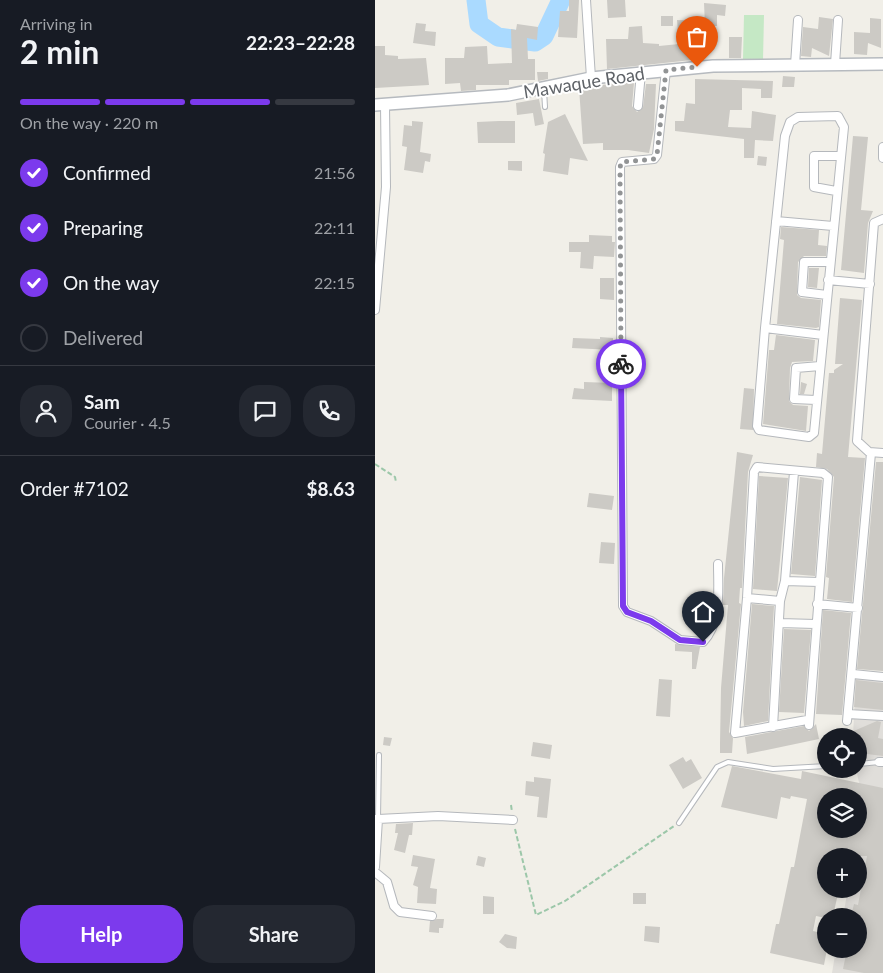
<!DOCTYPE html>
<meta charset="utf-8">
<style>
body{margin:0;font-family:Lato,sans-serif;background:#242831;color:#f1f3f6;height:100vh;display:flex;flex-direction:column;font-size:19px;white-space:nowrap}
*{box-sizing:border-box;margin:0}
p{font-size:16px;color:#9ea1a6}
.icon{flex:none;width:28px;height:28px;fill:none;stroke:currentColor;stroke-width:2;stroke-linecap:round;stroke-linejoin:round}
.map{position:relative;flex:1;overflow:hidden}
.details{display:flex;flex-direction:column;background:#171b24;width:375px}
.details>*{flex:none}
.controls{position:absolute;left:442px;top:728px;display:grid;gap:10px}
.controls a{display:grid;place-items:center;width:50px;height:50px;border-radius:50%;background:#171b24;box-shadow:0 2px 12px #0003;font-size:25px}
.pin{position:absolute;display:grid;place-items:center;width:42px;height:42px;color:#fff;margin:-51px -21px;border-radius:50% 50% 50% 0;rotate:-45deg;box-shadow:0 0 5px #0007}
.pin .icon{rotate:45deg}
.courier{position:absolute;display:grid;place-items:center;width:50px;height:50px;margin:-25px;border:4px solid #7c3aed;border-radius:50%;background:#fff;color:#222;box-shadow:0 1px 6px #0007}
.head em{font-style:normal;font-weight:700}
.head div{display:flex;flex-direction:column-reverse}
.head{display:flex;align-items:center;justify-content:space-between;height:85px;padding:0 20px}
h1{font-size:32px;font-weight:700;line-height:38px}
.bar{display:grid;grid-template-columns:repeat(4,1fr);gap:8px 5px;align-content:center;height:60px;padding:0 20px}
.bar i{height:6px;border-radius:4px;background:#363941}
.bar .selected{background:#7c3aed}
.bar p{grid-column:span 4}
.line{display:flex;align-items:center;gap:12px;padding:0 20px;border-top:1px solid #363941}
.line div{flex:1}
.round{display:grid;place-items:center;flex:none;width:52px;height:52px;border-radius:20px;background:#242831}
ol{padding:0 20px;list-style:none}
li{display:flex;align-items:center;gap:15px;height:55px}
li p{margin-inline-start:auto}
li .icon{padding:5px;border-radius:50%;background:#7c3aed;color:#fff;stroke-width:4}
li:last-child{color:#9ea1a6}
li i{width:28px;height:28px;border:2px solid #363941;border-radius:50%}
.action{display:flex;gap:10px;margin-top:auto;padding:10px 20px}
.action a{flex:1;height:58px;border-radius:20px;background:#7c3aed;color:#fff;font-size:20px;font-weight:700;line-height:58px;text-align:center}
.action a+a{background:#242831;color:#f1f3f6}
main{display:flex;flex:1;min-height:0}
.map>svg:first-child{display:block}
</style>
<main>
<section class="details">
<div class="head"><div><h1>2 min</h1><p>Arriving in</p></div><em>22:23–22:28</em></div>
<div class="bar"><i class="selected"></i><i class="selected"></i><i class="selected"></i><i></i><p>On the way · 220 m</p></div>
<ol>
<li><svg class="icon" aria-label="check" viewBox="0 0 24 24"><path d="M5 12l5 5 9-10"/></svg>Confirmed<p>21:56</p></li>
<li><svg class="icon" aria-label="check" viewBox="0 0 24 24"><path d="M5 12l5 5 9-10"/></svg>Preparing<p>22:11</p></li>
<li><svg class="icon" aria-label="check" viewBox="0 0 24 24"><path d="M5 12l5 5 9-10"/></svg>On the way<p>22:15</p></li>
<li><i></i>Delivered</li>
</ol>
<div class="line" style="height:90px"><a class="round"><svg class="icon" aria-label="person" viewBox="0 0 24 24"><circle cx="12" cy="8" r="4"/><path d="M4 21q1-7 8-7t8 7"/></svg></a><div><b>Sam</b><p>Courier · 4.5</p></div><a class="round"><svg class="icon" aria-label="chat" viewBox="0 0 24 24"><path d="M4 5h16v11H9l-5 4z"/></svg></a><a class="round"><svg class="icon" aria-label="phone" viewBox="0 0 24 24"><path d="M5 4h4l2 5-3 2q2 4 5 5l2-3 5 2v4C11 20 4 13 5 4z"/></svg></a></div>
<div class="line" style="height:65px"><div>Order #7102</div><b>$8.63</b></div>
<div class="action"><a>Help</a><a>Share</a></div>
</section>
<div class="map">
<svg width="508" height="973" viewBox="0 0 508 973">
<rect width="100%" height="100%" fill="#f1efe8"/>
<path fill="#e0deda" d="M481,675l27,3v295h-51l4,-24h23v-33h-16l5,-27h11v-33h-5l10,-51 -8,-36h3v-33h-6z"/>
<path fill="#c5e8c5" d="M369,15h20l-1,45 -20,-1z"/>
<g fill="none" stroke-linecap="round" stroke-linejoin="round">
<path stroke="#aadaff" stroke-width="19" d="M101,0l3,24 19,13 37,5 9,-6 17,-36"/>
</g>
<path fill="#cccac5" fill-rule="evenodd" d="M194,0h10l-2,38 -19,-1 2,-26h9z
M232,0h18l1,17 -18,1z
M329,3l22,2 -1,11 -8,-1v11h-12z
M286,16h12v10h-12z
M444,17l14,2 -4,37 -17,-8 -1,9 -10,-1 2,-29 15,2z
M495,18l11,1v29l-13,-5 -1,12 -13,-1v-22l16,1z
M302,20l27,1v23l-14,1 2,15 -85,9 -1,-30h22l1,-12 13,-1 1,17 16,1v2l20,-2z
M41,23l10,1 -1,7 11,1 -1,14 -22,-3z
M142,24l21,3 -1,13 -10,-2 1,21h7v21h-26v5h-33v5l-15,1 -1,-8 -15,1v-26h19l1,-11 22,-1 1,18 24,-1 -1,-34 5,1z
M354,37h13l-1,21h-12z
M0,46h10v9l13,1v3l28,-1 3,27 -54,3z
M162,72h11v7l-10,2z
M408,76l12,1 -1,10h-12z
M320,79l78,2 -1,17h-11v-9l-19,-1v22h-12l-2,17 23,1 1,-17 24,4 -3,26 -18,-1 -1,18h-10v-19l-69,-8v-10h9l2,-18 9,1z
M258,81l1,2 -2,23 5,6 6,-5 3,-23h10l-2,45 -5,24 -21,-3h-25v-7l-20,1 -4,-56z
M164,99l5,25 -9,2 -2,-13 -16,2 -1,-12z
M190,114l23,47 -18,-3 -2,17 -25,-4 2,-17 -2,-1 5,-31z
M37,121l11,1 -3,30 11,2 -1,8 -5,-1 -2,12 -19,-3 3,-23 -5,-1 2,-21 8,1z
M124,121h16v22h-37l-1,-21z
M478,136l15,1 -7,73 12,1 -5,12 -4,50 -23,-3z
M383,156l9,1 -1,9 -9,-1z
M133,161h14v10l-14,-1z
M406,227l38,3 -1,15 9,1 -1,10h-22l-6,6 -1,33 4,3 20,2 -2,27 -3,1 -39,-4 7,-84 -4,-1z
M214,235l23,1v6h3l-1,15 -20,-1 -1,13 -13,-1 1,-16h-12v-10h20z
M434,268h10l-2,20 -9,-1z
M225,278h14v22l-14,-1z
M465,298l22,2 -14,157 17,1 -13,144 -25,-3 2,-21 -3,-1 8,-100 -7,-8 -11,-2 1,-14 5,1 7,-81h5v-3l9,-6h-8z
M401,335l39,5 -2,21 -21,1 -2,6 -1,33 4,4 15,1 -2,25 -43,-7 6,-74h5z
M225,337l13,1v12l-41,-2 1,-10 27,1z
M209,382l28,1v18l-40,-2 2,-11 10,1z
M426,382l6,2 -3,10h-4z
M369,388l10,1 -1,41 -13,-1z
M362,452l16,3 -5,17 -6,116h-2l-1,15 2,1 -12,128 4,6 -1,15h-12v-10l1,-55 7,-83h-5l1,-27z
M501,462h7v209l-26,-2z
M384,476l29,2 -11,113 -24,-2z
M425,477l22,3 -7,96 -24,-2z
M214,493l25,3 -2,14 -25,-3z
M226,542l14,1 -1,21 -15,-1z
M377,604l22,2 -6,115 -24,5 -1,-14z
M448,610l28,3 -9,102 -26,-1z
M409,629l27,1 -7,83 -25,-1z
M300,644l25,3 -4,22h-4v-17l-17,-1z
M284,679l13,1 -2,37 -14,-1z
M481,680l27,3v27l-29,-3z
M502,721l4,1 -3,16 5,1v17l-24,-3v-17h-17z
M441,724l3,15 -72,15 -2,-17 59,-11 5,5z
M9,737l8,1 -2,8 -7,-1z
M158,742l19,3 -2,14 -19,-3z
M308,757l3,5 5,-3 11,19 -19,11 -14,-24z
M357,766l69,13 1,-8 81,17v185h-19l-21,-4 4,-20h12v-33h-8l3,-12 4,1 9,-49h-41v33h13l-6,27h-7v2l-10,-2 -3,15 13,3 1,15 -3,16 -54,-12 6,-29h3l12,-57h3l13,-68 -16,-3 -1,3 -9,-2 -4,22 -56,-12zM451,796h33v33h-33z
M159,777l17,2 -4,39 -10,-1 2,-20 -14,-2 1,-14 8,1z
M38,823l-1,12h-3l-4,18 -11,-3 4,-17h-3l1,-9z
M38,855l22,4 -5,29 7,1 -1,15 -19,-1 1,-16 -5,-2 5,-18 -7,-1z
M103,856l8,2 -2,9 -8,-2z
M258,893h13v11h-13z
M108,896l11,1v17h-11z
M62,919h7l-1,9h-4v5l-10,-1 1,-11z
M270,926l15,1 -1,16 -15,-2z
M130,934l12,3 -1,12 -9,-1 -8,-6z"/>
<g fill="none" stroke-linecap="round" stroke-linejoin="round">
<defs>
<path id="service" d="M169,90l1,17
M484,764l20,-2
M3,818l1,-63
M304,823l38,-56 11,-5 45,7 53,-3"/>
<path id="minor" d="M211,0l5,78
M460,64l3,-44
M420,65l3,-45
M291,70l-9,85 -3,4 -32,3 -2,5 3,439 4,6 24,9 29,19 23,2c19,-20 15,-53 15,-78
M263,106l3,-34
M463,116l6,11 -30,306 -5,4 -50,-7 -2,-4 8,-98 20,-192 5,-14 8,-5z
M508,147v11
M461,191l-22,-4v-31h27
M508,219l-9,4 -17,218 12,11 14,1
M401,221l57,5
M453,280l42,4
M452,295l-25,-3 2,-30h25
M0,310l11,-123 -1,-82
M390,328l58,7
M441,400l-22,-1 2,-31 24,-2
M410,581l34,1
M372,598l33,3
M442,604l41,4
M405,623l35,1
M478,674l30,3
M473,714l35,2
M432,720l-72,13 12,-135 7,-126 3,-5 66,6 5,4 -19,248
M472,721l24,-268
M398,727l7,-126 5,-20 9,-109
M504,762h4
M0,819h3l-3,48
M3,819l60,-3 75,4
M0,872l12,10 7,24 6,6 32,4"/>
<path id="secondary" d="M0,105l133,-10 83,-17 122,-12 170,-2"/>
</defs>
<use href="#service" stroke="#b5b8bc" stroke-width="6"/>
<use href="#minor" stroke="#b5b8bc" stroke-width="10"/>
<use href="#secondary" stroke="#b6babf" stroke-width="14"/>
<path stroke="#9cc7a9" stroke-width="2" stroke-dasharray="5 2.5" stroke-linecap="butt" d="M0,464l20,13 1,5
M136,805l1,7
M140,829l21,86 29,-14 109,-75"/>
<use href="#service" stroke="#fff" stroke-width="4"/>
<use href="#minor" stroke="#fff" stroke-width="8"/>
<use href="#secondary" stroke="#fff" stroke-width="11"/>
</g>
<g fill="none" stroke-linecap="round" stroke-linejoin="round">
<path stroke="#929495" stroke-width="5" stroke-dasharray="0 9" d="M246,364l-1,-197 2,-5 32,-3 3,-4 9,-85 31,-3"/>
<path stroke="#7c3aed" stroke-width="6" d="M246,364l2,242 4,6 24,9 29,19 23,2"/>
</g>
<g text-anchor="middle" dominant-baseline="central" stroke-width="4" stroke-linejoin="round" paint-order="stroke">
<g font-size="18" fill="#5f6368" stroke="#fff">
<text transform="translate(209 82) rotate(-9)">Mawaque Road</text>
</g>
</g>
</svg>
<div class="controls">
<a><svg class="icon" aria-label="locate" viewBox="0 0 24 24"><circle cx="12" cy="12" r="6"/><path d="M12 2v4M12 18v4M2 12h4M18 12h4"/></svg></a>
<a><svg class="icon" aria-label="layers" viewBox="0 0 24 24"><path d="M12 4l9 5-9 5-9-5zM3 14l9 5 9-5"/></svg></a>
<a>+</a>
<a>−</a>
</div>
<div class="pin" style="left:322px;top:67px;background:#ea580c"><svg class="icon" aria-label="bag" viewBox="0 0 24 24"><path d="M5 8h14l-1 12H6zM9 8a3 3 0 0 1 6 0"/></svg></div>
<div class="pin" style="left:328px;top:642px;background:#1f2937"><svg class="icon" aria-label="home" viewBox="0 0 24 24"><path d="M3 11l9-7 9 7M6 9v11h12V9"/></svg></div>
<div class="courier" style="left:246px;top:364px"><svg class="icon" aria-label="bike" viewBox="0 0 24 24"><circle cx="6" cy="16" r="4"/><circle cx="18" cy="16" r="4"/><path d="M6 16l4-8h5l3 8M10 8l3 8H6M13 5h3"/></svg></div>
</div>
</main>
